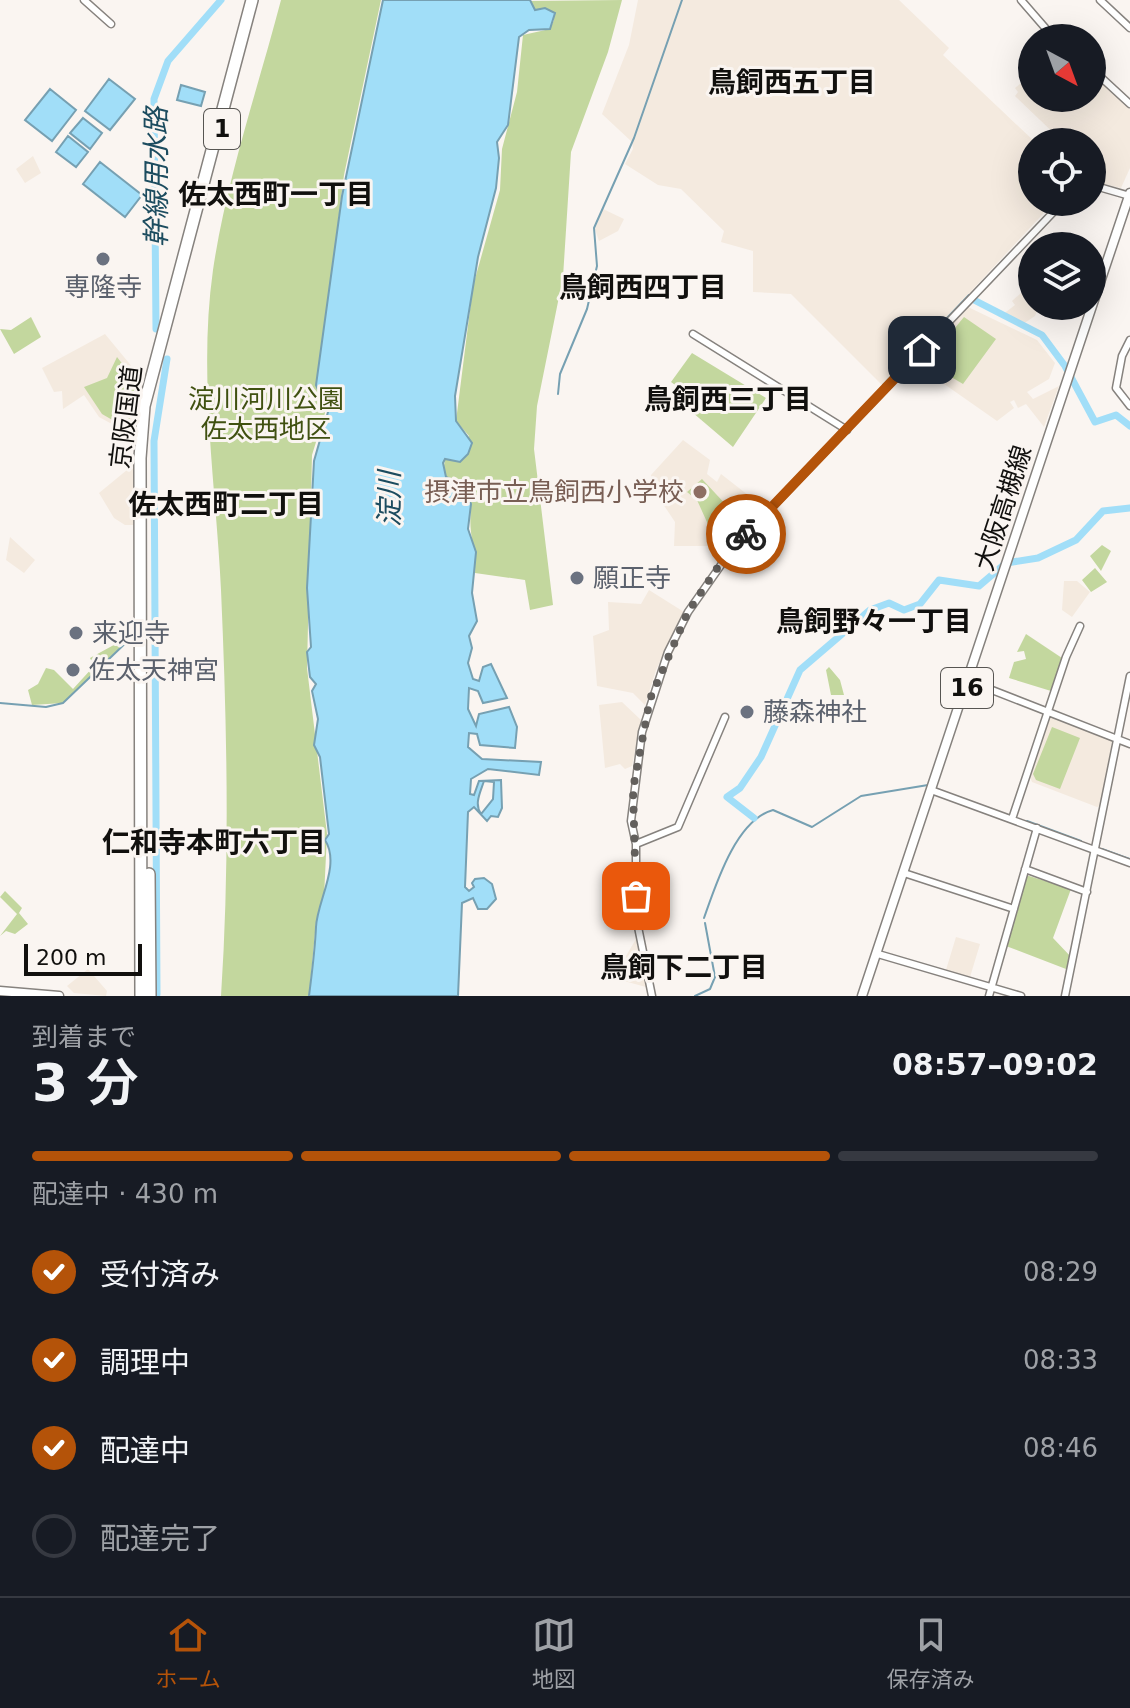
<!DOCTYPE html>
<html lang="ja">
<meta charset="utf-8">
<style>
body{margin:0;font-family:"DejaVu Sans","Noto Sans JP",sans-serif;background:#20242c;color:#f1f3f6;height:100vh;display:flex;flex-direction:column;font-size:30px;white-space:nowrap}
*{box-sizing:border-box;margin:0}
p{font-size:26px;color:#9ea1a6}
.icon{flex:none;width:44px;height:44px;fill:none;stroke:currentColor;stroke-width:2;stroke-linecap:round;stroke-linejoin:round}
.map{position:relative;height:996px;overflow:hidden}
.details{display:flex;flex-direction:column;background:#171b24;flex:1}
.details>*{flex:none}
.needle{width:52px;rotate:139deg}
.controls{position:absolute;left:1018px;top:24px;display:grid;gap:16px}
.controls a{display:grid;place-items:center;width:88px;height:88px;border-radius:50%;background:#171b24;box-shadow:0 8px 32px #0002;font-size:40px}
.scale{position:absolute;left:24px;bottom:20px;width:118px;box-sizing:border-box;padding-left:8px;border:4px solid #11100e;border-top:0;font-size:22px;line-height:28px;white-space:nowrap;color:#11100e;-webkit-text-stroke:6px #faf5f1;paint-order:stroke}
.pin{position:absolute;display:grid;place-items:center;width:68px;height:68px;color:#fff;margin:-34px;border-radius:16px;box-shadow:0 4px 12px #0006}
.courier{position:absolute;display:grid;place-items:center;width:80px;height:80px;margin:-40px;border:6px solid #b45309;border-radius:50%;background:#fff;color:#222;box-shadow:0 2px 10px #0007}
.overview em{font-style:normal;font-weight:600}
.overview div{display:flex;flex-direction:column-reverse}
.overview{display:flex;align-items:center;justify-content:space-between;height:136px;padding:0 32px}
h1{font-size:52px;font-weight:600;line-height:60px}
.bar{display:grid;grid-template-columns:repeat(4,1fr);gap:12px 8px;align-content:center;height:96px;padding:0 32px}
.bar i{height:10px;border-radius:6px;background:#363941}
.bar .active{background:#b45309}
.bar p{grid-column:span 4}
ol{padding:0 32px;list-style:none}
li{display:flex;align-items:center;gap:24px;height:88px}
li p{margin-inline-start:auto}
li .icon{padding:8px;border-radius:50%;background:#b45309;color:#fff;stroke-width:4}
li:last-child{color:#9ea1a6}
li i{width:44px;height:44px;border:4px solid #363941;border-radius:50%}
.tab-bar{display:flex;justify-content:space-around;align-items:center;height:112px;border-top:2px solid #363941;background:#171b24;font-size:22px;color:#9ea1a6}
.tab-bar a{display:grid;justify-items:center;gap:4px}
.tab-bar .active{color:#b45309}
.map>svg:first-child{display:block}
</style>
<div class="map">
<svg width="1130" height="996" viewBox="0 0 1130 996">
<rect width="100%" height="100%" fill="#faf5f1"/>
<path fill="#f4eadf" d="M638,0h261l50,48 -6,7 92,87 -3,60h22l-171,184 -92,-92 -38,-2v-41l-32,-9 3,-11 -43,-42 -23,-4 -33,-21 8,-15 -1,-7 -30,-28 27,-69z
M1092,73l38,36v59l-9,20 -17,-4 -2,-10 -10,-6v-26h-29l-48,-46 3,-4 -3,-4 17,-14v24h60z
M33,156l8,17 -16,10 -9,-14z
M603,209l21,10 -6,12 -19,10 -4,-12z
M1032,283v23h7l-4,10 -12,8 -21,-9 13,-10 -3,-4z
M968,307l69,33 18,23 -6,16 -22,13 6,7 26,-13 -15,41 -18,-23 -8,4 -4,-8 -4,2 4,6 -17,13 -80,-56z
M105,334l38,46 -9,56 -35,-19 -15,-22 -21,14 -1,-18 -8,1 -12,-24z
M683,440l27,20 -3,14 10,8 4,-8 45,35 -42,45 -14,-8h-36l1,-24 -24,-36v-11z
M133,465l2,60h-10l-11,-7 -15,-25z
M10,537l25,23 -11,13 -18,-13z
M1064,581h13l13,11 -18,25 -10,-7z
M649,590l35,22 -28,58 -11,35 -12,-12 -36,-7 -4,-50 16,-6 -1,-28 33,2z
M622,702l19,18 -9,46 -7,3 -5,-5 -15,4 -6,-63z
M1052,718l60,23 -10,64 -5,2 -65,-25 -2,-5 18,-57z
M956,937l24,7 -10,33 -24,-7z
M636,939l3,13 -5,12 9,8 3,15 -33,-9z
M88,969l19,22 -1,5 -32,-3 -7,-7z"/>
<path fill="#c3d79e" d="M281,0h100l-37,175 -27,213 8,25 -13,42 -5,213 20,166 -3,63 -8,25 -7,74h-88c9,-134 6,-271 0,-406 -5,-104 -23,-215 -8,-320 13,-89 45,-182 68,-270z
M622,0l-14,52 -37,100 -8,125 -26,129 -3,43 19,156 -23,5 -5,-30 -50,-7c1,-23 -7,-40 -4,-63l-28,-37 2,-14h6l18,-23 -13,-15 17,-135 27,-96 2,-41 15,-57 6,-57 27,-6 4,-9 -9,-12 -10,2 -6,-9z
M31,317l10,20 -27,17 -14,-25 11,1z
M964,317l32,22 -33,45 -32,-19 -1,-7z
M692,353l74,45 -33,49 -61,-52 6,-8 -7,-5z
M117,357l21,27 -5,32 -12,9 -19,-11 -18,-27 23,-9z
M702,479l41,44 -18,18 -9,1 -19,-42 -10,-8z
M1102,545l9,6 -10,20 -11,-15z
M1095,568l12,14 -16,10 -9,-12z
M134,634l-71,69 -31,2 -4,-15 10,-6 8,-16 8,2 19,19 21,-23 -4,-8z
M1026,634l36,24 -11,33 -42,-13 5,-16 12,-3 -2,-8 -7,1z
M829,667l11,13 4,15h-13l-5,-25z
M1052,727l28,11 -20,51 -24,-9 -3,-6z
M1026,875l45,14 -18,49 19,20 -6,11 -60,-23z
M5,891l17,17 -3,5 9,11 -13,10 -9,-3 -6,5 17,-22 -17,-17z"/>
<path fill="#a1def8" stroke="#76a0b2" stroke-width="2" fill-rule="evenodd" d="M383,0h147l5,10 10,-2 10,5 -5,16 -21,1 -10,7 -11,88 -11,17 2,16 -3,30 -18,69 -23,139 1,25 16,22 -4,11 -8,8 -15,-3 -2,4 3,14 15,7 10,20 -3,25 8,23 -4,41 5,28 -8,15 3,12 -4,15 5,16 6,2 4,-14 8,-3 16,34 -24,5 -5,-12 -9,-3 -1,21 8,17 3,-12 30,-7 8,20 -2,21 -35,-3 -3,-11 -8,-1 -1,14 14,12 59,3 -2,13 -51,-6 -17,10 -1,15 4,1 5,-14 22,-1 1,28 -4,9 -7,-1 -4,5 -13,-14 -6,5 -3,75 4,4 5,-4 -2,-4 3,-4 9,-1 8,6 4,15 -9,10h-9l-5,-11 -11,5 -4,93h-149c3,-24 6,-46 7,-69 1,-26 25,-62 9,-87l4,-6 -9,-77 -6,-12 4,-26 -6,-28 4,-7 -6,-7 -3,-25 4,-5 -4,-59 7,-127 14,-49 -12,-27 26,-189zM484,781l10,1 -1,17 -12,15c-7,-10 -1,-21 3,-33z
M109,79l26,20 -25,31 -25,-19z
M181,85l24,7 -4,14 -24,-6z
M50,89l26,21 -24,31 -27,-21z
M83,118l19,15 -12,16 -20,-16z
M68,136l20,16 -12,15 -20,-15z
M100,162l42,33 -17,22 -42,-33z"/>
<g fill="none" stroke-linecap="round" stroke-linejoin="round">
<path stroke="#76a0b2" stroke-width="2" d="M883,385l86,-90 5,5
M558,394l2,-20 27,-65 10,-43 -3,-38 40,-90 48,-138
M0,703l46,4 17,-4 71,-68
M1027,821l54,20
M1102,849l28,10
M704,918c12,-34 32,-98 69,-108l39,17 49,-31 67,-11
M695,996l15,-7 5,-12 -10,-54"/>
<path stroke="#a1def8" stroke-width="7" d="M974,300l68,35 23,31 30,56 21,-7 14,11
M156,329l-2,-230 14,-38 53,-61
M754,818l-27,-21 13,-9 21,-31 39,-87 70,-60 19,-7 15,7 16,-6 19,-24 40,6 27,-23 32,-5 38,-18 27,-29 27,-3
M157,994l-3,-553 13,-82"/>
<defs>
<path id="minor" d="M84,0l27,24
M1021,0l33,38
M1100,0l30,28
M1092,69l38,35
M1092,185l38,11
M693,334l154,96
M1130,340l-8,16 -6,32 14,18
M969,681l161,63
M931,790l199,73
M1012,819l54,-162 14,-31
M636,844l42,-17 47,-110
M1025,869l62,23
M904,873l110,36
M878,954l143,42
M652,996l-16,-79v-73l-5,-23 11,-89 26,-80 20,-40 45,-64 330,-346
M989,996l48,-168
M1065,996l65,-320"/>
<path id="major" d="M1092,306l38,-113
M0,991l59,5
M862,996l230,-690"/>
<path id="highway" d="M149,874l1,122
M141,996l-1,-538 4,-52 108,-406"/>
</defs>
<use href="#minor" stroke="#86827e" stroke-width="9"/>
<use href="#major" stroke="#86827e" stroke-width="11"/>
<use href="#highway" stroke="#86827e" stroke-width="14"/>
<use href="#minor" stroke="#fff" stroke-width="6"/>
<use href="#major" stroke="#fff" stroke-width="8"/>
<use href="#highway" stroke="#fff" stroke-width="11"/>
</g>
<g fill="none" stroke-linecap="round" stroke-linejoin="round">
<path stroke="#63605d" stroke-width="8" stroke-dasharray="0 14.4" d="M636,896l-3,-107 17,-90 38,-87 34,-51 24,-27"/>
<path stroke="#b45309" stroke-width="10" d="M746,534l176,-184"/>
</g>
<g fill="#6b7280" stroke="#faf5f1" stroke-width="3">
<circle cx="103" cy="259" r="8"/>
<circle cx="577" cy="578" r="8"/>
<circle cx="76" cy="633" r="8"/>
<circle cx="73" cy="670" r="8"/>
<circle cx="747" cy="712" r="8"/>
</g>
<circle fill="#8d6e63" stroke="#faf5f1" stroke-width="3" cx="700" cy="492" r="8"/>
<g text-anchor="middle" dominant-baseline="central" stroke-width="6" stroke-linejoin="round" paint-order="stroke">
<g fill="#faf5f1" stroke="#575552" stroke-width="2">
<rect x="204" y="109" width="36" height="40" rx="6"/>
<rect x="941" y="668" width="52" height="40" rx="6"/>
</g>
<g font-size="24" font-weight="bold" fill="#11100e">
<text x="222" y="129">1</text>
<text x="967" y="688">16</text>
</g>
<g font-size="26" fill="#5b616d" stroke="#faf5f1" text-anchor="start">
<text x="103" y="287" text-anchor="middle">専隆寺</text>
<text x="593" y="578">願正寺</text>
<text x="92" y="633">来迎寺</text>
<text x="89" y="670">佐太天神宮</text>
<text x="763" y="712">藤森神社</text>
</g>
<g font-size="26" fill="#405111" stroke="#faf5f1">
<text x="266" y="399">淀川河川公園<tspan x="266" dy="30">佐太西地区</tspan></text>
</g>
<g font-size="26" fill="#11100e" stroke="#faf5f1">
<text transform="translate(126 417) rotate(-83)">京阪国道</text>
<text transform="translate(1003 508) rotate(-72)">大阪高槻線</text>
</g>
<g font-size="26" fill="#785e54" stroke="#faf5f1" text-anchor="end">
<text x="684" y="492">摂津市立鳥飼西小学校</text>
</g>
<g font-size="28" font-weight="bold" fill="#11100e" stroke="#faf5f1">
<text x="792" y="82">鳥飼西五丁目</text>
<text x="276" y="194">佐太西町一丁目</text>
<text x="643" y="287">鳥飼西四丁目</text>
<text x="728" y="399">鳥飼西三丁目</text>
<text x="226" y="504">佐太西町二丁目</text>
<text x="874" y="621">鳥飼野々一丁目</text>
<text x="214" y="842">仁和寺本町六丁目</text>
<text x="684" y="967">鳥飼下二丁目</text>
</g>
<g font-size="28" font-style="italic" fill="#1c4c5f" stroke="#faf5f1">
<text transform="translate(156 177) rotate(-90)">幹線用水路</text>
<text transform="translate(389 499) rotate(-90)">淀川</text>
</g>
</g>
</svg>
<div class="controls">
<a><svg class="needle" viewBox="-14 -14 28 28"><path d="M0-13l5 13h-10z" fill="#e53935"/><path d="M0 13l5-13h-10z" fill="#9ea1a6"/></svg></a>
<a><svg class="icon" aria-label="locate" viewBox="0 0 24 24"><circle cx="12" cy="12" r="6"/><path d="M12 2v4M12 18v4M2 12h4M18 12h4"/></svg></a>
<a><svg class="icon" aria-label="layers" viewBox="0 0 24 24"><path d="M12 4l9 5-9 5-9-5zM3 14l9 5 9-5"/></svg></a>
</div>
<div class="scale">200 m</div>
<div class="pin" style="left:636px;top:896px;background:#ea580c"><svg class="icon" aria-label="bag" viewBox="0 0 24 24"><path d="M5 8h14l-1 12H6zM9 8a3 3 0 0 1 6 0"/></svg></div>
<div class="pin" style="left:922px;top:350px;background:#1f2937"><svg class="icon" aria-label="home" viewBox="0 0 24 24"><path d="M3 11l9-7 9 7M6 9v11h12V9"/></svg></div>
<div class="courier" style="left:746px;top:534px"><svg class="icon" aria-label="bike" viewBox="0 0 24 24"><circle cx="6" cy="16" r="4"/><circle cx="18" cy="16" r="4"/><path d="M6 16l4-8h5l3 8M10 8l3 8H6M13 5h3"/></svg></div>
</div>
<section class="details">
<div class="overview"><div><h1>3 分</h1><p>到着まで</p></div><em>08:57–09:02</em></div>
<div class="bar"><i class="active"></i><i class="active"></i><i class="active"></i><i></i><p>配達中 · 430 m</p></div>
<ol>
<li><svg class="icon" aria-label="check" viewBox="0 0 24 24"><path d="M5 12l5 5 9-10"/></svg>受付済み<p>08:29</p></li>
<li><svg class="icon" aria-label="check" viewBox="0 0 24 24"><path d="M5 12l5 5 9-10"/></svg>調理中<p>08:33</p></li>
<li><svg class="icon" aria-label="check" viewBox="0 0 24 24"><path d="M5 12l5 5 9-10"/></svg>配達中<p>08:46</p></li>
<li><i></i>配達完了</li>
</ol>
</section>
<nav class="tab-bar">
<a class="active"><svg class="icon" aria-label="home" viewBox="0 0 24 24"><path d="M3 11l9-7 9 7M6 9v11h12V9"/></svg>ホーム</a>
<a><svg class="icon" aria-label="map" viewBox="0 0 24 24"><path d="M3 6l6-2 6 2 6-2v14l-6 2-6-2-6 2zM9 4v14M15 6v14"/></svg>地図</a>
<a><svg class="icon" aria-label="saved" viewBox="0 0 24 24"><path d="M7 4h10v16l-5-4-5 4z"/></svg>保存済み</a>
</nav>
